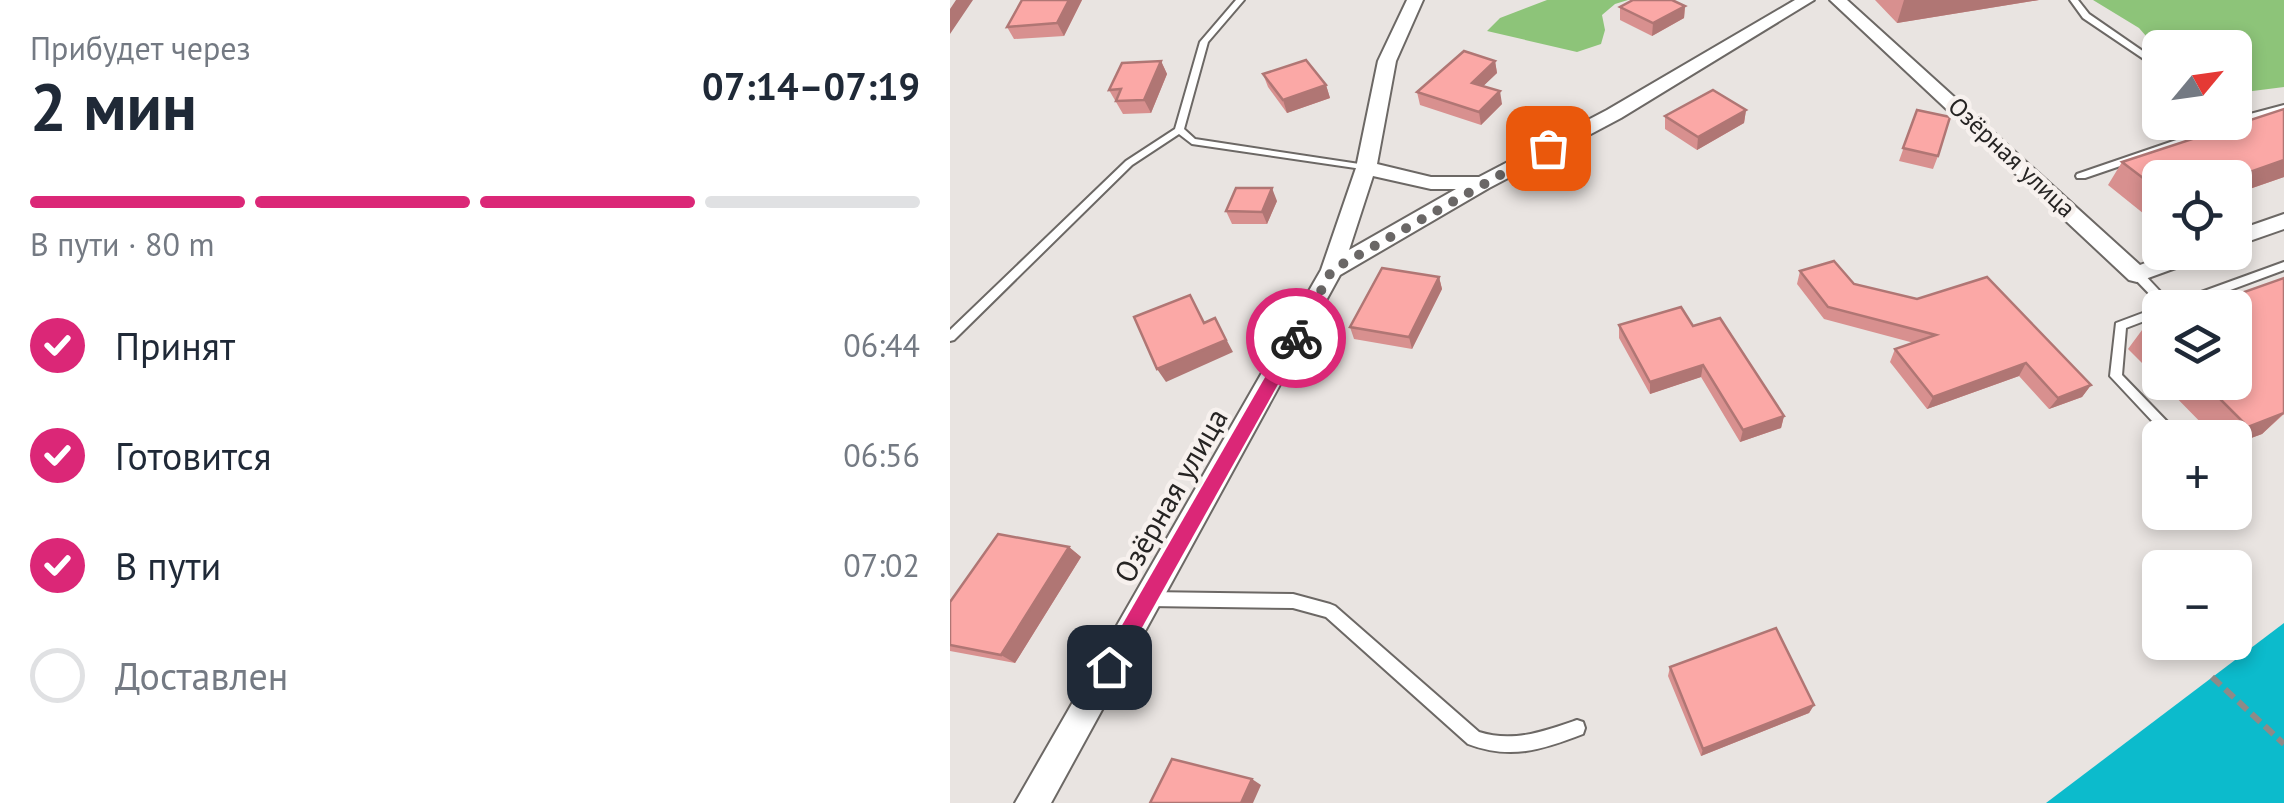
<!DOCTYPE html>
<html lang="ru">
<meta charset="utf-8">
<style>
body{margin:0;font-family:"PT Sans",sans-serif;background:#f2f2f3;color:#1f2937;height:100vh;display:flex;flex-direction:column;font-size:38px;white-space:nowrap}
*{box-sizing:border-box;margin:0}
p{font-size:32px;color:#747a83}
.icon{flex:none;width:55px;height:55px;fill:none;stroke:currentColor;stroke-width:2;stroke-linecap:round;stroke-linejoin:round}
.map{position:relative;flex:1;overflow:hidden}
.panel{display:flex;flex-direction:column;background:#fff;width:950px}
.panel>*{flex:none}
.needle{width:65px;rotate:61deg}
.fabs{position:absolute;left:1192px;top:30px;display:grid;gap:20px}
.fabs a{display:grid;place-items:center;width:110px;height:110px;border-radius:15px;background:#fff;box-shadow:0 5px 15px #0003;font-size:50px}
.pin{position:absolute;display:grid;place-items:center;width:85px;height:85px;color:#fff;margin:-42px;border-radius:20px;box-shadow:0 5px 15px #0006}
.courier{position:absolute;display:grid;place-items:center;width:100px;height:100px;margin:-50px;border:8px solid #db2777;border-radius:50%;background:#fff;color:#222;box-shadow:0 2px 12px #0007}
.summary em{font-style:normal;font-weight:700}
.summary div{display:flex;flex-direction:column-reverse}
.summary{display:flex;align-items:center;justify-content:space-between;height:170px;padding:0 30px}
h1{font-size:65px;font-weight:700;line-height:75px}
.bar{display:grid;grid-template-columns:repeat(4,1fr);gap:15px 10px;align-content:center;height:120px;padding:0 30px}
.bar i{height:12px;border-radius:8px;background:#e0e1e3}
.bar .on{background:#db2777}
.bar p{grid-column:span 4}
ol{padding:0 30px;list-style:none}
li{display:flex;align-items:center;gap:30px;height:110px}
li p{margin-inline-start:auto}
li .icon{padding:10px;border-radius:50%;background:#db2777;color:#fff;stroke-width:4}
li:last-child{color:#747a83}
li i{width:55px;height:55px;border:5px solid #e0e1e3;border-radius:50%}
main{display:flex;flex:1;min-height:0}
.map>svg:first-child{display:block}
</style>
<main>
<section class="panel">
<div class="summary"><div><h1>2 мин</h1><p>Прибудет через</p></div><em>07:14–07:19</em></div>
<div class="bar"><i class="on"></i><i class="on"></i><i class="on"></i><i></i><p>В пути · 80 m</p></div>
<ol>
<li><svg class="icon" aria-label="check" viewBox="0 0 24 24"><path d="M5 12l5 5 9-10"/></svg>Принят<p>06:44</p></li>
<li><svg class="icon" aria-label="check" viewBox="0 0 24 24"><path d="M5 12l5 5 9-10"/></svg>Готовится<p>06:56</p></li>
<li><svg class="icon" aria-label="check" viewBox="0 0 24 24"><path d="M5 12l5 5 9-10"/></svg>В пути<p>07:02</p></li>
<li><i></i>Доставлен</li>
</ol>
</section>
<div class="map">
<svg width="1334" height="803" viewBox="0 0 1334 803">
<rect width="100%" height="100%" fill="#e9e4e1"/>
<path fill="#8dc479" d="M597,0h81l-13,4 -13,11 3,15 -4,14 -24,8 -90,-21 13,-13z
M1143,0h191v87l-47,6 -2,-45 -82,-4 -14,-16z"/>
<path fill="#0cbbcc" d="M1334,623v180h-238z"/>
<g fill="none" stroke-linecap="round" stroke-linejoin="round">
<defs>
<path id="service" d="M286,0h8l-36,42 -24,87 11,10 171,26 3,1v4l-177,-26 -13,-10 -47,31 -178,175 -4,1v-11l176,-169 49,-32 25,-87z
M1120,0h8l11,14 71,49v7l-77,-52z
M1334,105v6l-40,10 -1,3 -158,54h-8l-1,-2 1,-2 152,-52h6v-4z
M1334,262v8l-102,38h-22v7l-34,13 -4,47 61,63h-15l-58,-62 6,-53 40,-15 6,-1 -29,-30 -2,-3 2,-3h8l30,32z
M198,592l145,2 37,10 5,2 144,126c34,11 66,-1 98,-12l6,2 2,6 -2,6c-41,16 -73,26 -115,10l-142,-127 -33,-9 -145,-2 -5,-2 -2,-5 2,-5z"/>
<path id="minor" d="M457,0h16l-27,61 -19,103 54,13h48l128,-67 188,-110h19l-193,118 -132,70 -149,87 -289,528h-36l306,-533 35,-102 22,-107zM423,176l58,13h25l-107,61z
M880,0h17l293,265 34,-13h34l-2,5 -69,25 -8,-2z
M1334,214v15l-49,17v-15z"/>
</defs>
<use href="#service" stroke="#6c6865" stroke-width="4"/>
<use href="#minor" stroke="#6c6865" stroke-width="4"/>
<path stroke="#8e8a88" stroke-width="6" stroke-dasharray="12 6" stroke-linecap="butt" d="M1262,677l72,67"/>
<use href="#service" fill="#fff" fill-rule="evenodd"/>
<use href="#minor" fill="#fff" fill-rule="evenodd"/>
</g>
<path fill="#d8908f" d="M72,0h60l-18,36 -50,3 -7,-12z
M925,0h164l-142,23z
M735,6l-1,12 -32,18 -32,-16v-13z
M211,61l6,13 -16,39 -28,1 -14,-24z
M545,61l2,12 -14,13 19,18 -21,21 -61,-20 -3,-13z
M313,74l63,11 4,13 -43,15 -19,-26z
M1334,109v68l-49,17 -75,-16v42l-6,2 -46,-37 14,-23z
M796,110l-2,13 -47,27 -32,-21v-13z
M967,110l21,46 -5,13 -34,-8z
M327,201l-10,23h-35l-6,-13z
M850,271l54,13 237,101 -9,12 -33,12 -30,-33 -92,33 -37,-47 5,-13 19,-6 -90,-24 -27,-35z
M489,277l3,12 -30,60 -58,-10 -4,-12z
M1210,321v60l-32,-32 17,-23z
M669,325l74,1 91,90 -3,12 -41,14 -39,-65 -51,17 -31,-56z
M1211,382h74l49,32 -22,20 -27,10v-6h-19z
M119,547l12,10 -66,106 -65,-12v-49z
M720,667l144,38 -5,8 -108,43 -33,-80z"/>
<path fill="#b07674" d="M6,0h17l-23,34v-25z
M119,0h13l-18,36 -7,-13z
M954,0h135l-142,23z
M735,6l-1,12 -32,18 1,-13z
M211,61l6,13 -16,39 -7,-13z
M545,61l2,12 -23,22 -2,-12z
M376,85l4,13 -43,15 -4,-13z
M550,91l2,13 -21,21 -2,-13z
M796,110l-2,13 -47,27 1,-13z
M1334,160v17l-49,17v-16z
M322,188l5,13 -10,23 -5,-12z
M489,277l3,12 -30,60 -3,-12z
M265,318l18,34 -67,30 -9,-13z
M1076,363l-7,13 -92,33 6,-12z
M753,365l-2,12 -51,17v-12z
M1141,385l-9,12 -33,12 9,-11z
M1334,413l-22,21 -27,10v-4l13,-13z
M834,416l-3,12 -41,14 3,-12z
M119,547l12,10 -66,106 -14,-8z
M864,705l-5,8 -108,43 2,-7z
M302,779l9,6 -8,18h-12z"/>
<path fill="#fba8a6" stroke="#b07674" stroke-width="2.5" d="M72,0h47l-12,23 -50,4z
M683,0h39l13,6 -32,17 -33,-16z
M514,51l31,10 -23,22 28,8 -21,21 -62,-20z
M356,60l20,25 -43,15 -20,-26z
M211,61l-17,39 -28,1 5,-12 -12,1 13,-27z
M763,90l33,20 -48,27 -33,-21z
M1334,109v51l-51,18h-73v13l-38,-29z
M967,110l33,7 -12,39 -35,-8z
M286,188h36l-10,24 -36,-1z
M884,261l20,23 63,15 70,-22 104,108 -33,13 -32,-35 -93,34 -38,-48 41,-14 -108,-28 -28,-36z
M432,268l57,9 -30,60 -59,-10z
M1334,278v135l-36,14 -45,-45h32v-74h-36z
M240,295l14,28 11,-5 11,22 -69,29 -23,-52z
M731,307l12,19 27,-8 64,98 -41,14 -40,-65 -53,17 -31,-57z
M1210,321v20l-15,-15z
M48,534l71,13 -68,108 -51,-10v-43z
M826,628l38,77 -111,44 -33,-82z
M222,759l80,20 -11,24h-91z"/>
<path fill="#db2777" d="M346,332l8,6 -188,336h-14v-14l188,-326z"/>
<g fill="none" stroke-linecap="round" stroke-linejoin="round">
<path stroke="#6a6766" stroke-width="10" stroke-dasharray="0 18" d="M346,338l36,-68 216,-122"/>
</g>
<g text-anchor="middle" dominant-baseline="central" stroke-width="9" stroke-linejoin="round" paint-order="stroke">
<g font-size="25" fill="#262423" stroke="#f7f1ee">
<text transform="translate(1062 157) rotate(43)">Озёрная улица</text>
</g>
<g font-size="30" fill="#262423" stroke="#f7f1ee">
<text transform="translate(220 495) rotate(-60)">Озёрная улица</text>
</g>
</g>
</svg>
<div class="fabs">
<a><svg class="needle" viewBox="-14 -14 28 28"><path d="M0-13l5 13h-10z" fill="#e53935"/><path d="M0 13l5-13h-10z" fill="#747a83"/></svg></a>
<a><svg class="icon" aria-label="locate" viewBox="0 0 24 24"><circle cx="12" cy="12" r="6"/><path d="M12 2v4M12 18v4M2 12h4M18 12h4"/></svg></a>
<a><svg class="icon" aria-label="layers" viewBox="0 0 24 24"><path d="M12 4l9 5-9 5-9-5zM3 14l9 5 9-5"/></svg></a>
<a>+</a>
<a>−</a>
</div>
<div class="pin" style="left:598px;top:148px;background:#ea580c"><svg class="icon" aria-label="bag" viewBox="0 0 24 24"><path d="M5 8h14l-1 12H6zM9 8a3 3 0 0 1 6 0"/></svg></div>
<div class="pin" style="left:159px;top:667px;background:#1f2937"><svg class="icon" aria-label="home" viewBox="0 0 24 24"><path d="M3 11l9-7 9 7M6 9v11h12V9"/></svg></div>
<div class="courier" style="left:346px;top:338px"><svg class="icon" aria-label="bike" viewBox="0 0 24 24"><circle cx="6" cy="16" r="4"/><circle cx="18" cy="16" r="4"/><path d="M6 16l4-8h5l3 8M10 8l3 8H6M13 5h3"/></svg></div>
</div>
</main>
